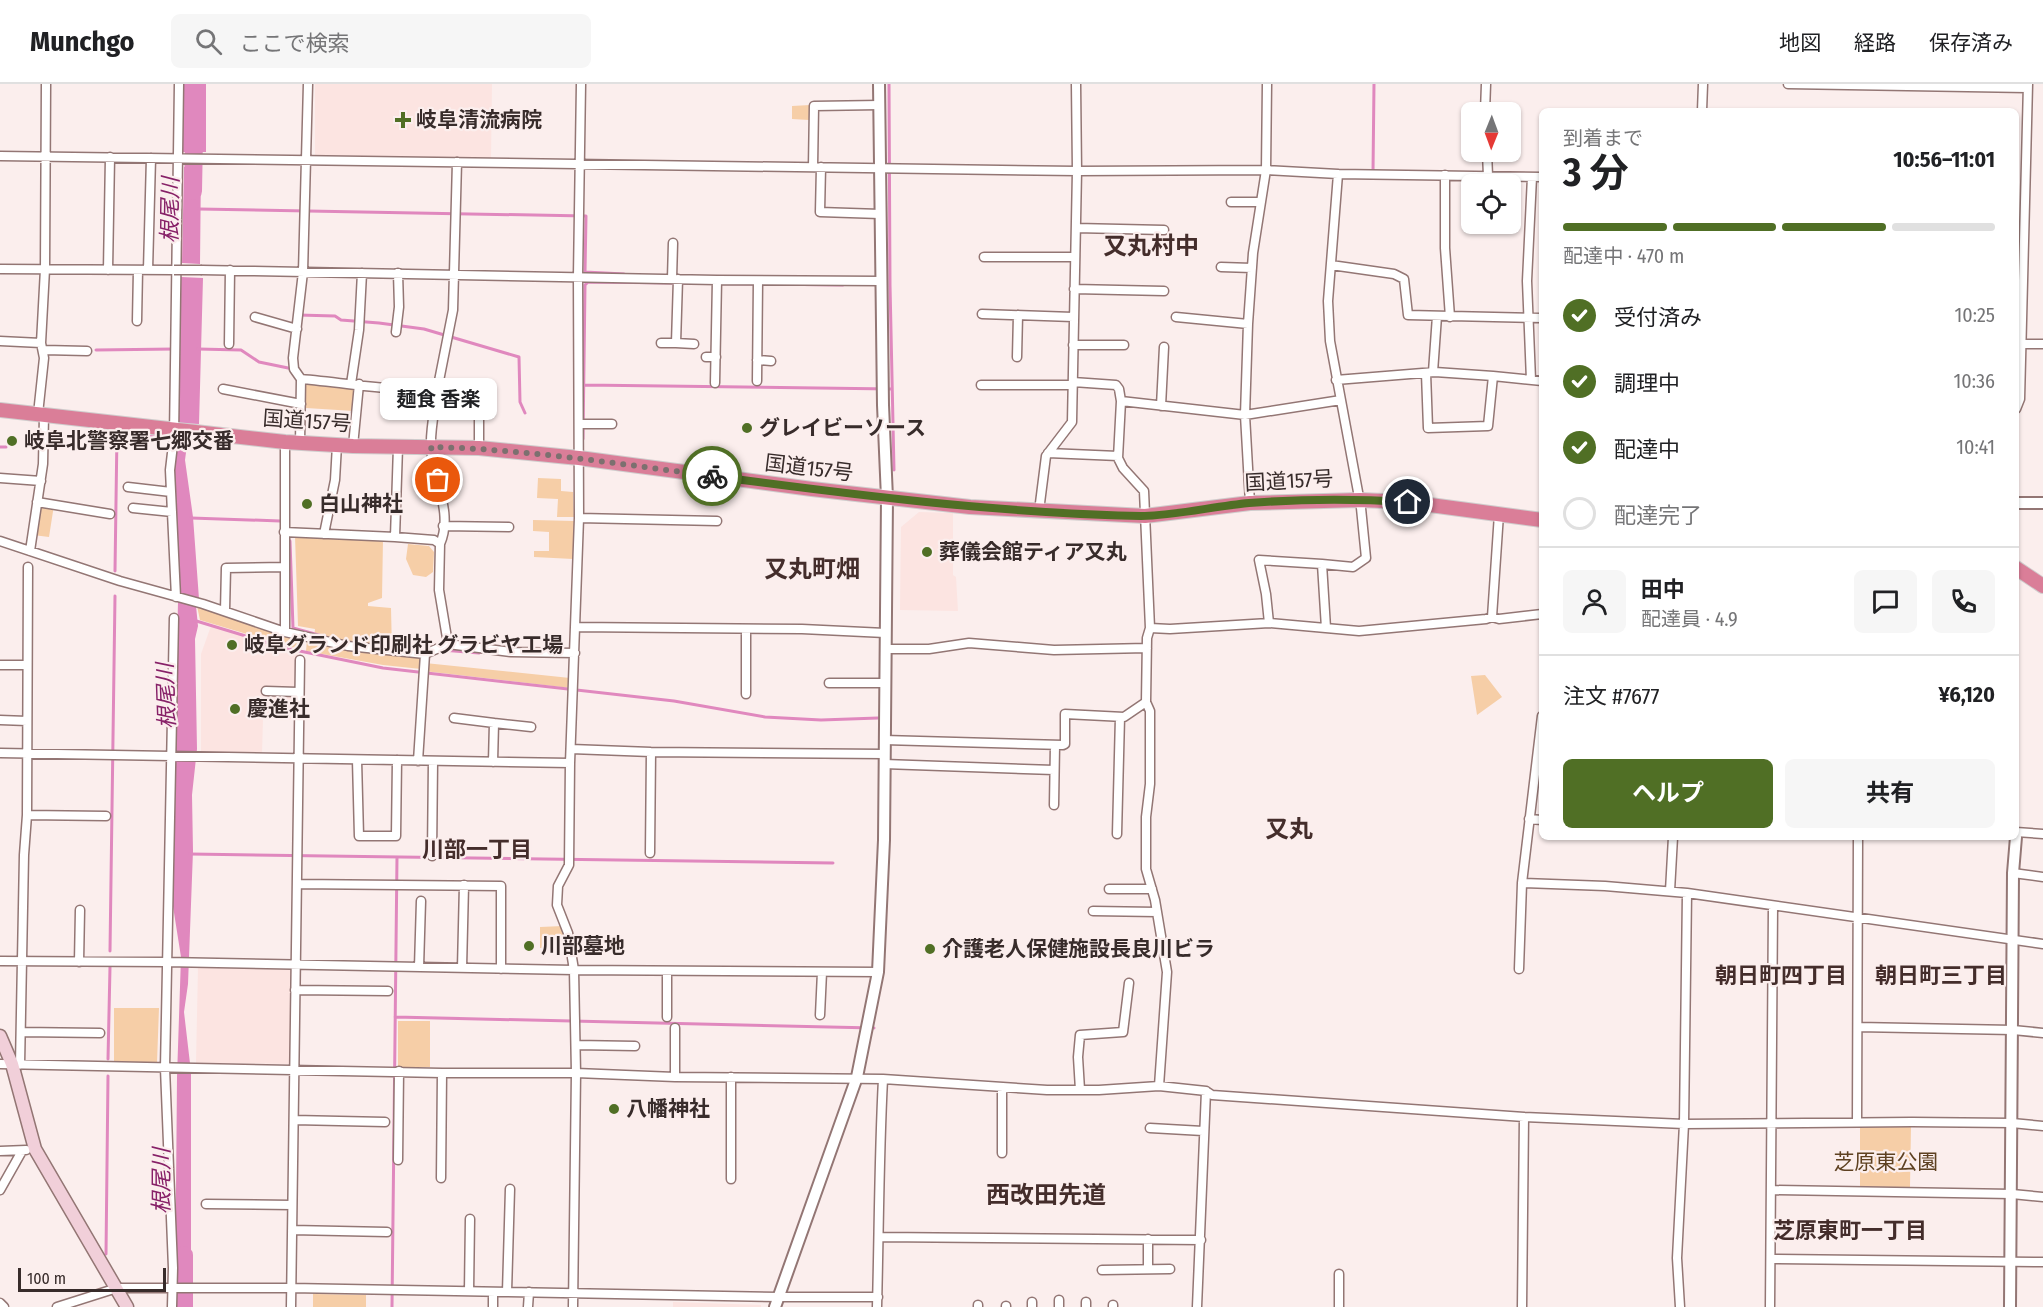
<!DOCTYPE html>
<html lang="ja">
<meta charset="utf-8">
<style>
body{margin:0;font-family:"Fira Sans Condensed","Noto Sans JP",sans-serif;background:#f6f6f6;color:#202124;height:100vh;display:flex;flex-direction:column;font-size:22px;white-space:nowrap}
*{box-sizing:border-box;margin:0}
p{font-size:20px;color:#757577}
.icon{flex:none;width:33px;height:33px;fill:none;stroke:currentColor;stroke-width:2;stroke-linecap:round;stroke-linejoin:round}
.map{position:relative;flex:1;overflow:hidden}
.panel{position:absolute;left:1539px;top:24px;width:480px;height:732px;display:flex;flex-direction:column;background:#fff;border-radius:9px;box-shadow:0 2px 4px #0004}
.panel>*{flex:none}
.needle{width:39px;rotate:181deg}
.controls{position:absolute;left:1461px;top:18px;display:grid;gap:12px}
.controls a{display:grid;place-items:center;width:60px;height:60px;border-radius:9px;background:#fff;box-shadow:0 2px 4px #0004;font-size:30px}
.scale{position:absolute;left:18px;bottom:15px;width:148px;box-sizing:border-box;padding-left:6px;border:3px solid #382c2b;border-top:0;font-size:16px;line-height:21px;white-space:nowrap;color:#382c2b;-webkit-text-stroke:4px #fbeeed;paint-order:stroke}
.pin{position:absolute;display:grid;place-items:center;width:51px;height:51px;color:#fff;margin:-26px;border:3px solid #fff;border-radius:50%;box-shadow:0 2px 6px #0007}
.courier{position:absolute;display:grid;place-items:center;width:60px;height:60px;margin:-30px;border:4px solid #506f25;border-radius:50%;background:#fff;color:#222;box-shadow:0 2px 8px #0007}
.bubble{position:absolute;height:42px;border-radius:9px;background:#fff;box-shadow:0 2px 4px #0004;font-size:20px;font-weight:700;line-height:42px;text-align:center}
.overview em{font-style:normal;font-weight:700}
.overview div{display:flex;flex-direction:column-reverse}
.overview{display:flex;align-items:center;justify-content:space-between;height:102px;padding:0 24px}
h1{font-size:39px;font-weight:700;line-height:45px}
.bar{display:grid;grid-template-columns:repeat(4,1fr);gap:9px 6px;align-content:center;height:72px;padding:0 24px}
.bar i{height:8px;border-radius:4px;background:#e0e0e0}
.bar .selected{background:#506f25}
.bar p{grid-column:span 4}
.line{display:flex;align-items:center;gap:15px;padding:0 24px;border-top:2px solid #e0e0e0}
.line div{flex:1}
.round{display:grid;place-items:center;flex:none;width:63px;height:63px;border-radius:9px;background:#f6f6f6}
ol{padding:0 24px;list-style:none}
li{display:flex;align-items:center;gap:18px;height:66px}
li p{margin-inline-start:auto}
li .icon{padding:6px;border-radius:50%;background:#506f25;color:#fff;stroke-width:4}
li:last-child{color:#757577}
li i{width:33px;height:33px;border:3px solid #e0e0e0;border-radius:50%}
.primary-button{display:flex;gap:12px;margin-top:auto;padding:12px 24px}
.primary-button a{flex:1;height:69px;border-radius:9px;background:#506f25;color:#fff;font-size:24px;font-weight:700;line-height:69px;text-align:center}
.primary-button a+a{background:#f6f6f6;color:#202124}
header{display:flex;align-items:center;gap:36px;box-sizing:border-box;height:84px;padding:0 30px;background:#fff;border-bottom:2px solid #e0e0e0}
header strong{font-size:28px}
nav{display:flex;gap:33px;margin-inline-start:auto;font-size:21px}
.search{width:420px;height:54px;background:#f6f6f6;display:flex;align-items:center;gap:15px;box-sizing:border-box;padding:0 21px;border-radius:9px;color:#757577;font-size:22px}
.map>svg:first-child{display:block}
</style>
<header>
<strong>Munchgo</strong>
<div class="search"><svg class="icon" aria-label="search" viewBox="0 0 24 24"><circle cx="10" cy="10" r="6"/><path d="M15 15l6 6"/></svg>ここで検索</div>
<nav><a>地図</a><a>経路</a><a>保存済み</a></nav>
</header>
<div class="map">
<svg width="2043" height="1223" viewBox="0 0 2043 1223">
<rect width="100%" height="100%" fill="#fbeeed"/>
<path fill="#fce4e1" d="M315,0h177l-1,75 -176,-4z
M919,428l34,1v62l3,2 2,34 -58,-1 1,-83z
M211,542l87,26 -3,68 -32,-1 -1,35 -61,-2v-98z
M198,883l95,2 -1,95 -96,-1z
M673,1218l88,3v2h-88z"/>
<path fill="#f6cea7" d="M810,21l-1,15 -17,-1v-13z
M306,300l50,3 -2,24 -48,-3z
M538,394l23,1v12l12,1 1,25h-17l1,-18 -21,-1z
M37,418l17,3 -5,32 -16,-2z
M533,436l41,1 -1,38 -39,-2v-6h15v-19l-16,-1z
M295,452l88,3 -1,59 -14,5v3l23,2 1,43 -78,-13 1,-9 -17,-3z
M408,460l21,2 5,6 -1,20 -7,5 -13,-2 -7,-16z
M197,522l105,33 -1,11 -101,-30z
M307,556l115,16 -1,13 -38,-4 -77,-14z
M425,579l145,15v10l-146,-17z
M1485,591l17,22 -25,18 -6,-39z
M563,842l6,21 -29,1v-21z
M114,924h45l-2,55h-43z
M398,937h32v46h-32z
M1860,1041l51,1 -1,61h-50z
M313,1210l53,1v12h-53z"/>
<path fill="#e088be" d="M183,0h23v68h-25z
M184,83h17l-1,97 -18,-1z
M181,193l22,1 -4,146 -23,-1z
M176,353l16,1 -5,7 -2,15 8,57 6,82 -19,-5 -8,-124z
M178,517l18,5 2,20 -3,13 2,110 -5,46 1,56 -5,133 -4,28 7,60v194l-8,14 4,27h-12l2,-230 4,-120 -9,-57z"/>
<g fill="none" stroke-linecap="round" stroke-linejoin="round">
<path stroke="#e088be" stroke-width="3" d="M889,0l1,201 4,185
M1373,88l1,-88
M199,125l387,7 -1,56 39,2
M298,231l37,1 6,4 38,3 45,6 95,28 1,45 5,11
M198,265l43,1 18,12 34,7
M96,266l78,-1
M584,301l308,4
M583,355l2,-154 3,-3 255,3
M0,363h6
M191,434l89,3
M290,457l3,87 33,9
M115,487l2,-138 47,5
M193,536l92,28 98,20 291,33 91,16 56,3 57,-2
M442,566l37,3 3,-2
M190,770l643,9
M110,867l5,-355
M395,933l479,11
M108,975l2,-92
M106,1170l2,-178
M392,1223l5,-450"/>
<path stroke="#e088be" stroke-width="18" d="M193,107l2,-107
M184,1171v52"/>
<defs>
<path id="minor" d="M1788,0l239,4
M1702,27l1,-27
M1485,28l1,-28
M1487,68l1,24
M0,72l1077,15 189,-1 72,4 204,3
M813,83l1,-61 66,-1
M821,83l-1,45 60,2
M1445,91v73l5,69
M1231,118h30
M1076,144l88,2
M984,173h91
M1331,181l63,9 10,5 4,36 134,3
M1221,183l31,1
M0,185l174,1
M108,186l2,-113
M148,186l3,-112
M202,186l515,10 164,1
M672,195l1,-36
M1074,205l90,2
M982,230l91,3
M255,233l42,12
M1176,233l72,7
M137,237l1,-51
M396,248l3,-25 -1,-34
M0,257l41,2
M661,259h15l2,-64
M676,259l18,1
M229,260l1,-74
M2021,260h22
M1073,261h51
M44,266l43,1
M706,273h10
M1017,273l1,-42
M757,276l14,1
M1433,288l4,-56
M1426,289l2,55 60,-2 5,-50
M301,295c46,4 90,12 136,12 -2,18 -7,38 -6,56 1,31 23,65 9,97
M1336,296l99,-8 58,4 49,5
M1531,296l-4,-99 5,-104
M757,297l1,-100
M1073,298l43,3 3,4 2,12 -3,57 5,10 21,23 6,137 -3,10 -1,64 4,9v73l-4,33v52l9,31 12,72 -8,114
M715,299l2,-103
M351,300l8,-54 3,-57
M981,301h92
M223,305l78,15
M437,307l16,-81 4,-148
M1121,317l124,14 96,-15
M436,318l43,1v45
M1161,322l3,-59
M2016,325l4,-10 8,-315
M38,330l6,-56 -3,-15 4,-74 1,-185
M580,340h32
M285,358v190
M300,359l1,-64 -7,-10 -1,-11 10,-86 5,-188
M353,362l6,-62
M1048,369l70,3
M0,394l41,3
M128,403l43,5
M37,418l73,12
M1250,419l-5,-88 3,-91 5,-71 13,-83 1,-86
M133,424l39,4
M1039,427l7,-55 26,-34 5,-251 -1,-87
M579,434l138,3
M443,442l66,1
M284,448l111,5 39,3 6,4 -1,46 9,54
M324,450l11,-54 2,-35
M395,453l3,-90
M0,457l120,40 83,23 82,28 63,14 77,8 23,-10 63,8 64,1
M30,467l13,-87 1,-49
M176,513l-6,-127 4,-34 5,-352
M225,527l1,-43 59,-1
M1492,533l7,-103
M1269,539l-3,-29 -7,-34 63,4
M575,543l227,2 83,4
M1150,544l20,1 99,-6 90,8 127,-12 6,-2 7,2 43,-5
M1326,544l-4,-64 31,3 13,-9 -5,-50 -31,-167 -2,-40 10,-127
M746,545v65
M885,565h44l40,-6 85,7 93,-2
M0,581h27
M829,599h56
M266,607l32,1
M454,634l40,5 -1,39
M0,636l27,1
M494,639l37,4
M884,656l179,5 2,-1v-30l59,3 22,-15
M571,665l80,3 233,2
M0,669l570,10
M357,676l2,76h37l1,-76
M418,677l7,-107
M884,680l170,6
M1054,721l1,-60
M27,731l79,1
M1529,735l13,1
M2016,748l27,2
M1117,750l3,-117
M650,769l1,-101
M432,772l1,-95
M2013,789l30,4
M1522,799l83,3 82,7 356,51
M297,800l204,2v83
M1109,805h43
M1670,807l3,-54
M1093,827l64,1
M0,877l167,1 407,8 304,2
M79,878l1,-52
M419,883l2,-66
M462,884l2,-83
M1519,885l3,-86 20,-167
M295,906l93,1
M820,931l2,-43
M667,933v-46
M1858,943l155,3 30,3
M675,944v49
M21,948l79,1
M576,961l59,1
M0,980l442,9h134l99,4 208,2c-4,76 -4,152 -6,228
M20,981l4,-210 3,-40 1,-248
M883,995l164,11h52l60,-4 47,5 6,4 312,22 160,7 228,-2 100,1 31,3
M1080,1006l-2,-33 2,-22 43,-3 6,-49
M294,1036l91,2
M1857,1038l1,-285
M1150,1044l53,3
M0,1067l26,-1
M1002,1069v-66
M398,1076l1,-89
M441,1094l1,-105
M731,1095v-102
M0,1106l22,-39
M1771,1106l241,4 31,3
M206,1120l86,1
M292,1146l95,2
M880,1153l321,3
M1772,1175l271,3
M1148,1185v-30
M1102,1186l68,-1
M1339,1190v33
M469,1207l1,-72
M507,1208l3,-103
M0,1219l4,4
M1113,1221v2
M57,1223l60,-19h174l488,9h99
M172,1223l1,-39 -8,-200 9,-450
M291,1223l9,-647
M493,1223v-15
M528,1223l1,-15
M573,1223l3,-234 -2,-103 -6,-37 -11,-28 1,-19 11,-21 1,-102 9,-245 -1,-242 3,-192
M978,1223v-2
M1006,1223v-1
M1032,1223v-5
M1059,1223v-7
M1086,1223v-5
M1197,1223l9,-216
M1522,1223l2,-190
M1680,1223l-3,-49 7,-134 3,-231
M1770,1223l3,-401"/>
<path id="tertiary" d="M2016,419h27
M775,1223l82,-230 21,-105 6,-132 3,-342 -4,-93 -4,-321
M2010,1223l3,-434 3,-36"/>
<path id="secondary" d="M0,952l12,28 23,85 92,158"/>
<path id="trunk" d="M0,326l285,32 68,4 126,2 100,10 233,31 158,18 175,9 105,-13 110,-3 48,2 134,18
M2016,484l27,18"/>
</defs>
<use href="#minor" stroke="#937674" stroke-width="11"/>
<use href="#tertiary" stroke="#937674" stroke-width="14"/>
<use href="#secondary" stroke="#937674" stroke-width="15"/>
<use href="#trunk" stroke="#cfcccc" stroke-width="16"/>
<use href="#minor" stroke="#fff" stroke-width="8"/>
<use href="#tertiary" stroke="#fff" stroke-width="10"/>
<use href="#secondary" stroke="#f1cfd9" stroke-width="12"/>
<use href="#trunk" stroke="#da7e98" stroke-width="14"/>
<defs>
<path id="minor-bridge" d="M174,186h28"/>
</defs>
<use href="#minor-bridge" stroke="#937674" stroke-width="11" stroke-linecap="butt"/>
<use href="#minor-bridge" stroke="#fff" stroke-width="8"/>
</g>
<g fill="none" stroke-linecap="round" stroke-linejoin="round">
<path stroke="#7c706f" stroke-width="6" stroke-dasharray="0 10.8" d="M438,396l-7,-33c94,2 188,17 281,29"/>
<path stroke="#506f25" stroke-width="8" d="M712,392c143,19 285,37 429,40 33,0 74,-10 108,-13 53,-4 106,-4 159,-1"/>
</g>
<g fill="#506f25" stroke="#fbeeed" stroke-width="2">
<path d="M400 27h6v6h6v6h-6v6h-6v-6h-6v-6h6z"/>
<circle cx="747" cy="344" r="6"/>
<circle cx="12" cy="357" r="6"/>
<circle cx="307" cy="420" r="6"/>
<circle cx="927" cy="468" r="6"/>
<circle cx="232" cy="561" r="6"/>
<circle cx="235" cy="625" r="6"/>
<circle cx="529" cy="862" r="6"/>
<circle cx="930" cy="865" r="6"/>
<circle cx="614" cy="1025" r="6"/>
</g>
<g text-anchor="middle" dominant-baseline="central" stroke-width="4.5" stroke-linejoin="round" paint-order="stroke">
<g font-size="21" font-weight="bold" fill="#382c2b" stroke="#fbeeed" text-anchor="start">
<text x="416" y="36">岐阜清流病院</text>
<text x="759" y="344">グレイビーソース</text>
<text x="24" y="357">岐阜北警察署七郷交番</text>
<text x="319" y="420">白山神社</text>
<text x="939" y="468">葬儀会館ティア又丸</text>
<text x="244" y="561">岐阜グランド印刷社 グラビヤ工場</text>
<text x="247" y="625">慶進社</text>
<text x="541" y="862">川部墓地</text>
<text x="942" y="865">介護老人保健施設長良川ビラ</text>
<text x="626" y="1025">八幡神社</text>
</g>
<g font-size="21" fill="#382c2b" stroke="#fbeeed">
<text transform="translate(307 337) rotate(4)">国道157号</text>
<text transform="translate(809 384) rotate(7)">国道157号</text>
<text transform="translate(1289 397) rotate(-3)">国道157号</text>
</g>
<g font-size="21" fill="#5e4121" stroke="#fbeeed">
<text x="1886" y="1078">芝原東公園</text>
</g>
<g font-size="22" font-style="italic" fill="#872168" stroke="#fbeeed">
<text transform="translate(170 126) rotate(-89)">根尾川</text>
<text transform="translate(166 612) rotate(-92)">根尾川</text>
<text transform="translate(161 1097) rotate(-90)">根尾川</text>
</g>
<g font-size="22" font-weight="bold" fill="#442d2b" stroke="#fbeeed">
<text x="477" y="765">川部一丁目</text>
<text x="1781" y="891">朝日町四丁目</text>
<text x="1941" y="891">朝日町三丁目</text>
<text x="1850" y="1146">芝原東町一丁目</text>
</g>
<g font-size="24" font-weight="bold" fill="#442d2b" stroke="#fbeeed">
<text x="1151" y="162">又丸村中</text>
<text x="812" y="485">又丸町畑</text>
<text x="1289" y="745">又丸</text>
<text x="1046" y="1111">西改田先道</text>
</g>
</g>
</svg>
<div class="controls">
<a><svg class="needle" viewBox="-14 -14 28 28"><path d="M0-13l5 13h-10z" fill="#e53935"/><path d="M0 13l5-13h-10z" fill="#757577"/></svg></a>
<a><svg class="icon" aria-label="locate" viewBox="0 0 24 24"><circle cx="12" cy="12" r="6"/><path d="M12 2v4M12 18v4M2 12h4M18 12h4"/></svg></a>
</div>
<div class="scale">100 m</div>
<div class="pin" style="left:438px;top:396px;background:#ea580c"><svg class="icon" aria-label="bag" viewBox="0 0 24 24"><path d="M5 8h14l-1 12H6zM9 8a3 3 0 0 1 6 0"/></svg></div>
<div class="pin" style="left:1408px;top:418px;background:#1f2937"><svg class="icon" aria-label="home" viewBox="0 0 24 24"><path d="M3 11l9-7 9 7M6 9v11h12V9"/></svg></div>
<div class="courier" style="left:712px;top:392px"><svg class="icon" aria-label="bike" viewBox="0 0 24 24"><circle cx="6" cy="16" r="4"/><circle cx="18" cy="16" r="4"/><path d="M6 16l4-8h5l3 8M10 8l3 8H6M13 5h3"/></svg></div>
<div class="bubble" style="left:380px;top:294px;width:117px">麺食 香楽</div>
<section class="panel">
<div class="overview"><div><h1>3 分</h1><p>到着まで</p></div><em>10:56–11:01</em></div>
<div class="bar"><i class="selected"></i><i class="selected"></i><i class="selected"></i><i></i><p>配達中 · 470 m</p></div>
<ol>
<li><svg class="icon" aria-label="check" viewBox="0 0 24 24"><path d="M5 12l5 5 9-10"/></svg>受付済み<p>10:25</p></li>
<li><svg class="icon" aria-label="check" viewBox="0 0 24 24"><path d="M5 12l5 5 9-10"/></svg>調理中<p>10:36</p></li>
<li><svg class="icon" aria-label="check" viewBox="0 0 24 24"><path d="M5 12l5 5 9-10"/></svg>配達中<p>10:41</p></li>
<li><i></i>配達完了</li>
</ol>
<div class="line" style="height:108px"><a class="round"><svg class="icon" aria-label="person" viewBox="0 0 24 24"><circle cx="12" cy="8" r="4"/><path d="M4 21q1-7 8-7t8 7"/></svg></a><div><b>田中</b><p>配達員 · 4.9</p></div><a class="round"><svg class="icon" aria-label="chat" viewBox="0 0 24 24"><path d="M4 5h16v11H9l-5 4z"/></svg></a><a class="round"><svg class="icon" aria-label="phone" viewBox="0 0 24 24"><path d="M5 4h4l2 5-3 2q2 4 5 5l2-3 5 2v4C11 20 4 13 5 4z"/></svg></a></div>
<div class="line" style="height:78px"><div>注文 #7677</div><b>¥6,120</b></div>
<div class="primary-button"><a>ヘルプ</a><a>共有</a></div>
</section>
</div>
